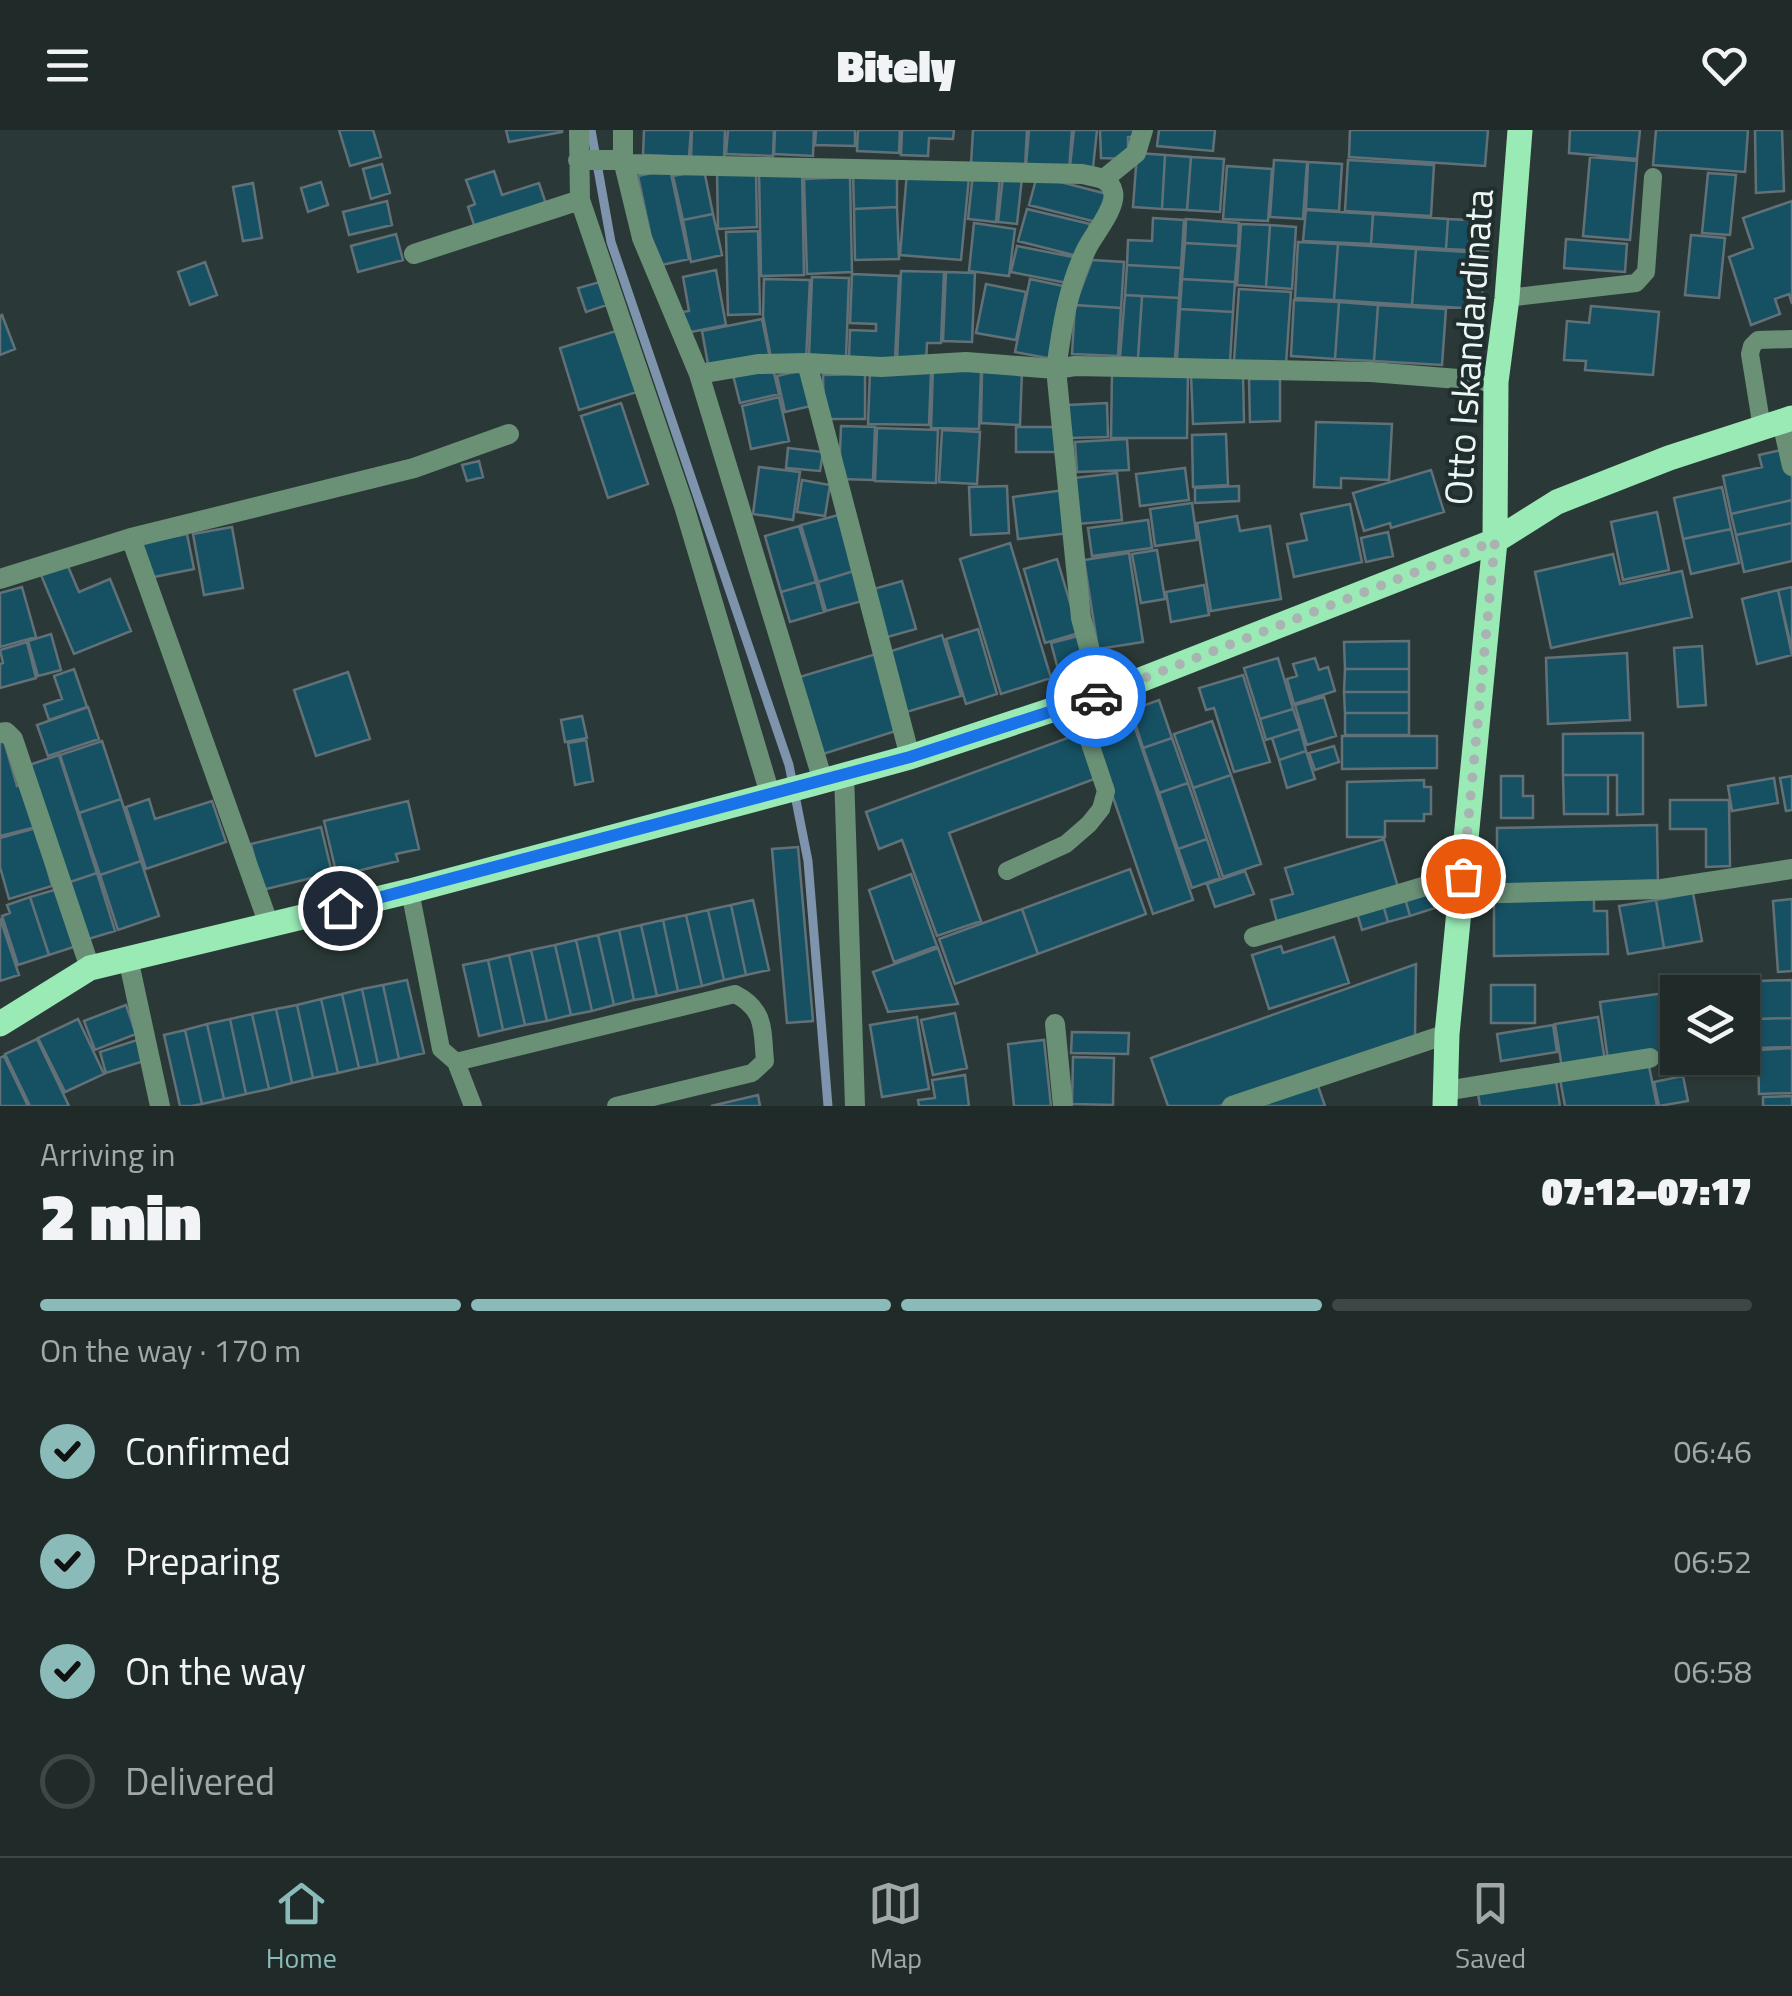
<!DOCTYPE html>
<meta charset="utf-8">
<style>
body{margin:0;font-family:"Titillium Web",sans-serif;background:#2d3735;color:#f1f3f6;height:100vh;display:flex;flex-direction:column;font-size:38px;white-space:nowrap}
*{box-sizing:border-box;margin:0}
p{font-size:32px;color:#a2a7a8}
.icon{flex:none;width:55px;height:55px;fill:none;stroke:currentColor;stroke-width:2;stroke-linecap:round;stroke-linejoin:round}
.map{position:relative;height:976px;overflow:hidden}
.sheet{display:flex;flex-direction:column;background:#202b29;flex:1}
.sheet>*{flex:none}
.tools{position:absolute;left:1660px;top:845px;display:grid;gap:20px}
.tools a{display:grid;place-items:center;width:100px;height:100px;border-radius:0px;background:#202b29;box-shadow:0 2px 8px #0004,0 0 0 2px #3d4746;font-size:50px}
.pin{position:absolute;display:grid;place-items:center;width:85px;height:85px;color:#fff;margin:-42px;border:5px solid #fff;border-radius:50%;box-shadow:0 2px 10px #0007}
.courier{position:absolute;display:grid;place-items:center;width:100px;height:100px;margin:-50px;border:8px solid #1a73e8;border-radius:50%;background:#fff;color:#222;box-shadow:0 2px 12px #0007}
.summary em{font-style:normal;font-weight:800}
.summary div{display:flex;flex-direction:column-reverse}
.summary{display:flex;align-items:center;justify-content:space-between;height:170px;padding:0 40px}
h1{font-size:65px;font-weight:800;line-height:75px}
.bar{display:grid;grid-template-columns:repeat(4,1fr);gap:15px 10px;align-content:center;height:120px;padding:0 40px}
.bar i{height:12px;border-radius:8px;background:#3d4746}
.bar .selected{background:#8bbbb9}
.bar p{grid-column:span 4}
ol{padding:0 40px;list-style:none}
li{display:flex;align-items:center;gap:30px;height:110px}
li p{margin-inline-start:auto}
li .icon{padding:10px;border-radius:50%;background:#8bbbb9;color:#111;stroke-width:4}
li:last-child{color:#a2a7a8}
li i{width:55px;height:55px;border:5px solid #3d4746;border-radius:50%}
header{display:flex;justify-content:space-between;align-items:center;height:130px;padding:0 40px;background:#202b29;font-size:45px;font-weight:800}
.tab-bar{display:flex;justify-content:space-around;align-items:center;height:140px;border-top:2px solid #3d4746;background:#202b29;font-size:28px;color:#a2a7a8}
.tab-bar a{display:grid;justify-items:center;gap:5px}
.tab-bar .selected{color:#8bbbb9}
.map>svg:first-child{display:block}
</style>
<header><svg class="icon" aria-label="menu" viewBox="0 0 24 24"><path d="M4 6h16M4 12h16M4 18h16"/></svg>Bitely<svg class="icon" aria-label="heart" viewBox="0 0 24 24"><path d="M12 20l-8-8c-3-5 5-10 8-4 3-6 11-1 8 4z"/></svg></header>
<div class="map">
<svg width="1792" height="976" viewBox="0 0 1792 976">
<rect width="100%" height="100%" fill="#2a3937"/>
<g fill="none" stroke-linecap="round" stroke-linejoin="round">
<path stroke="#7e93ac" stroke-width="9" d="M591,0l20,112 178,523 19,96 20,245"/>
</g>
<path fill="#165163" stroke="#627177" stroke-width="2.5" d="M339,0h34l8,27 -31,9z
M506,0h56v2l-53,10z
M644,0h47l-2,27 -46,-2z
M692,0h33l-1,28 -33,-1z
M728,0h46l-1,26 -47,-2z
M775,0h39l-1,26 -39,-2z
M816,0h39v16l-40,-1z
M858,0h42l-1,23 -42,-2z
M902,0h52l-1,9 -24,-1 -1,18 -27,-1z
M973,0h54l-2,37 -54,-3z
M1029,0h43l-3,40 -43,-4z
M1074,0h23l-4,38 -23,-2z
M1100,0h37v7h-9v22l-27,-1z
M1159,0h56l-2,21 -56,-5z
M1350,0h138l-3,36 -136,-9z
M1570,0h70l-3,29 -68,-6z
M1656,0h92l-3,42 -92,-7z
M1755,0h27l2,61 -28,2z
M1137,23l28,2 -3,54 -29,-2z
M1165,25l26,2 -4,53 -25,-1z
M1191,27l33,2 -4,53 -33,-2z
M1590,27l47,4 -7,79 -47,-4z
M1274,30l33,2 -4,57 -33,-2z
M1348,30l86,5 -3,51 -86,-5z
M1308,32l34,2 -3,47 -33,-2z
M382,34l8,29 -19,6 -8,-30z
M1227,36l45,3 -4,52 -45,-2z
M670,39l19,90 -32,7 -19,-90z
M704,40l9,44 -30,6 -10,-44z
M802,40l2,105 -43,1 -2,-105z
M494,41l8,24 37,-12 8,24 -71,24 -8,-24 7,-3 -9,-24z
M756,41l1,56 -39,2 -1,-57z
M897,42v35l-43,2 -1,-36z
M907,42l62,5 -8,83 -61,-5z
M973,43l27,3 -4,46 -28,-3z
M1708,43l28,2 -6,60 -28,-2z
M1003,46l19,2 -5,46 -19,-2z
M1037,46l70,18 -7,29 -71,-18z
M850,47l2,95 -45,2 -3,-95z
M321,52l7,23 -20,7 -7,-24z
M253,53l9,55 -19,3 -10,-54z
M387,71l5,24 -43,10 -6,-23z
M1792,71v103l-3,-10 -14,5 5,15 -29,11 -22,-68 24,-9 -10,-30z
M897,77l2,52 -44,1 -1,-51z
M1027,79l63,15 -9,33 -63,-16z
M1306,80l67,4 -2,30 -68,-3z
M713,84l9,41 -31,7 -8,-42z
M1373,84l75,5 -2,30 -75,-5z
M1153,88l31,2 -3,48 -54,-3 1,-25 24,1z
M1186,89l53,4 -1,23 -53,-3z
M1448,89l42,2 -2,30 -42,-2z
M974,93l41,6 -6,47 -40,-5z
M1241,94l29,1 -4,62 -29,-2z
M1270,95l26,2 -4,62 -26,-2z
M758,101l2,83 -32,1 -2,-83z
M396,104l7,26 -45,12 -7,-26z
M1691,105l34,3 -6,60 -34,-3z
M1566,109l61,5 -2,28 -61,-4z
M1298,112l40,2 -4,56 -39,-2z
M1185,113l53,3 -3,36 -53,-3z
M1338,114l78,5 -4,56 -78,-5z
M1017,116l61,12 -6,26 -61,-12z
M1416,119l69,4 -4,56 -69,-4z
M1092,130l32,2 -3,46 -46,-3z
M205,132l12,33 -27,10 -12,-33z
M1127,135l54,3 -2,30 -54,-3z
M716,140l10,55 -40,8 -4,-21 7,-1 -6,-34z
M901,141l43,1 -3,71h-14l-1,19 -29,-1z
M946,142l29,1 -3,69 -29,-1z
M852,144l47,2 -4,84 -46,-2 1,-28 26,1v-7l-26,-1z
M812,147l37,1 -3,80 -37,-2z
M764,149l46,1 -4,80 -35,-2 -8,-42z
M1030,149l38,8 -15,72 -38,-7z
M1182,149l53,3 -2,30 -53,-3z
M600,152l7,23 -21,7 -8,-24z
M986,154l40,8 -10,48 -40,-7z
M1239,159l52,3 -5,72 -52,-3z
M1125,165l17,1 -4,62 -18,-1z
M1142,166l37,2 -4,61 -37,-1z
M1294,170l45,2 -4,57 -44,-3z
M1339,172l39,3 -4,56 -39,-2z
M1075,175l46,3 -3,48 -46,-2z
M1378,175l68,4 -4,56 -68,-4z
M1591,176l68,6 -6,63 -68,-5 1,-9 -22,-1 3,-39 22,2z
M1180,179l53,3 -3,50 -53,-3z
M2,185l13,34 -15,6v-39z
M762,189l8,39 -61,12 -7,-39z
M619,200l18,62 -58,18 -19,-62z
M772,235l7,29 -39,9 -7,-28z
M933,238l48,2 -2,59 -48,-1z
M807,239l8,36 -30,7 -8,-36z
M870,240l61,2 -2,53 -61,-1z
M982,241h40l-2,54 -39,-2z
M1112,242h76l-1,66h-76z
M1243,243l1,49 -51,2 -2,-50z
M865,244v45h-41l-1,-44z
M1249,249h31v42l-30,1z
M779,267l10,44 -38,8 -9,-43z
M621,273l27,81 -40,14 -27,-82z
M1107,273l1,34 -39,1 -1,-33z
M1316,292l76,2 -3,56 -48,-2v10l-27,-1z
M841,296l34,1 -2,53 -34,-1z
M1016,297h41v25h-41z
M877,298l61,2 -2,53 -61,-2z
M942,300l38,2 -3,52 -38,-2z
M1226,304l2,51 -35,2 -1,-52z
M1127,309l2,31 -52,2 -2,-30z
M788,318l35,4 -3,19 -34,-3z
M1786,319l6,29v22l-61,14 -8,-38 39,-9 -3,-12z
M479,331l4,16 -16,4 -5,-16z
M759,337l41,5 -7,48 -40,-6z
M1185,338l4,32 -49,6 -4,-32z
M1431,340l13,42 -53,16 -1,-5 -26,8 -11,-38z
M1117,343l5,47 -44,4 -4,-46z
M802,350l28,5 -5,31 -28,-4z
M1007,356l2,47 -38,2 -2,-48z
M1239,356v15l-44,2v-15z
M1722,357l9,42 -48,10 -9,-41z
M1065,360l5,43 -52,6 -5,-42z
M1792,370v23l-56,12 -5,-21z
M1192,373l5,37 -42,6 -5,-37z
M1350,374l12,58 -68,15 -7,-33 20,-4 -6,-26z
M1657,382l12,58 -46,10 -12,-58z
M842,384l15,56 -39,12 -17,-57z
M1237,386l3,15 30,-5 11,73 -70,12 -14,-88z
M1148,390l4,28 -60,8 -4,-28z
M1792,393v38l-48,11 -8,-37z
M799,396l17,56 -35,10 -16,-56z
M232,397l11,61 -39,7 -11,-61z
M1731,399l8,34 -48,11 -8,-35z
M1388,402l5,24 -27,6 -5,-24z
M187,404l7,35 -45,9 -7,-35z
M1010,413l41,135 -50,16 -41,-135z
M1157,420l8,49 -24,4 -9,-49z
M1129,423l14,89 -45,7 -14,-89z
M1613,424l7,30 62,-13 10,46 -141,31 -16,-76z
M1057,429l22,74 -34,10 -21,-74z
M67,434l12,28 31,-13 21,52 -57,23 -33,-79z
M857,440l9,30 -40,11 -8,-29z
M902,451l14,48 -32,9 -14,-48z
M816,452l8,30 -34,10 -9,-30z
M1204,455l5,30 -38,7 -5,-30z
M22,457l14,50 -36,10v-54z
M1792,457v63l-14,-60z
M1778,460l14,65 -35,9 -15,-65z
M978,499l19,65 -31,10 -20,-65z
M51,504l10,36 -23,6 -10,-35z
M942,505l19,61 -58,17 -18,-60z
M1082,505l8,30 -31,8 -8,-30z
M1409,511v28h-64l-1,-27z
M27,512l9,36 -36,10v-24l3,-1 -3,-13z
M1702,516l4,59 -28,2 -4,-59z
M1627,523l3,67 -82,4 -2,-66z
M876,524l23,76 -79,25 -24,-77z
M1278,528l15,51 -33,10 -16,-51z
M1315,528l4,12 9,-3 7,24 -41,13 -7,-25 10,-3 -4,-12z
M74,539l13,38 -38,13 -5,-15 18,-6 -8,-23z
M1345,539h64v23h-65z
M348,542l22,67 -54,17 -22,-66z
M1243,545l27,87 -36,10 -20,-64 -8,2 -7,-22z
M1344,562h65v21h-64z
M1324,567l12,39 -29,9 -12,-40z
M1159,570l13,38 -29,10 -12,-38z
M88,577l11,32 -51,17 -11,-31z
M1293,579l7,20 -34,11 -6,-21z
M1345,583h64v22h-64z
M582,586l5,22 -22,4 -4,-22z
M1131,586l62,184 -40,14 -63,-184z
M1212,591l19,54 -38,13 -19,-54z
M1300,599l6,22 -27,9 -7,-22z
M1081,603l16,45 -148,55 32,88 -44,15 -35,-96 -23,9 -13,-37z
M1643,603v81l-26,1v-40h-54v-41z
M1342,606h95v32l-95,1z
M1172,608l16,45 -29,10 -16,-45z
M586,610l7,41 -18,4 -7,-42z
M4,611l13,45 8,-2 11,43 -36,9v-93z
M102,611l19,58 -42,14 -19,-58z
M1334,616l5,16 -24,8 -6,-17z
M1306,621l9,28 -28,9 -8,-28z
M59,625l38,118 -33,11 -38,-118z
M1231,645l30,89 -38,13 -30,-89z
M1563,645h45v39h-44z
M1501,646h22v20h10v22h-32z
M1792,646v34l-6,1 -6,-33z
M1774,648l4,25 -46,8 -4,-25z
M1424,650v7h7v27h-7v7h-39v16h-38v-55z
M1188,653l19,56 -29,10 -19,-56z
M121,669l20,62 -41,14 -21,-62z
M149,669l6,20 57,-18 14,41 -80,27 -20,-62z
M1670,670h59l1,66 -24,1v-38h-36z
M408,671l11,48 -23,5 2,7 -61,15 -13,-55z
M1657,695l1,61 -161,2v-60z
M321,697l11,46 -70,17 -11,-46z
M36,698l16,58 -43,13 -9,-32v-29z
M1207,709l13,39 -28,10 -14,-39z
M1384,709l15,52 -121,35 -7,-26 22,-6 -8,-26z
M798,717l15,174 -26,2 -15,-174z
M141,731l18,55 -41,14 -18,-55z
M1130,739l16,45 -108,40 -16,-45z
M1245,741l9,23 -39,13 -8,-23z
M97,743l18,58 -33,10 -18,-57z
M911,744l26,72 -43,16 -25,-72z
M1429,757l6,21 -25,8 -6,-21z
M61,758l19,57 -31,10 -19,-58z
M1693,763l9,48 -38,7 -8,-48z
M1404,765l6,21 -22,6 -6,-21z
M1594,766v15h13l1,43 -114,2v-58z
M30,767l19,58 -31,10 -16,-49 8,-3 -3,-8z
M1792,769v72l-14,1 -5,-71z
M753,770l16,70 -23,5 -15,-70z
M1656,770l8,48 -36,6 -9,-48z
M1382,771l6,21 -26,8 -6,-21z
M731,775l15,70 -22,5 -16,-70z
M1022,779l16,45 -83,30 -16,-45z
M708,780l16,70 -22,6 -16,-71z
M686,785l16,71 -24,5 -15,-71z
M0,788l19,57 -19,6z
M663,790l15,71 -21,5 -16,-71z
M641,795l16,71 -23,4 -15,-70z
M619,800l15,70 -20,5 -16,-70z
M598,805l16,70 -22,6 -16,-71z
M1334,807l15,46 -80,26 -17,-54 29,-9 2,7z
M576,810l16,71 -21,4 -16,-70z
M555,815l16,70 -24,6 -16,-71z
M938,818l20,56 -70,8 -15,-40z
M531,820l16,71 -22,4 -16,-70z
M509,825l16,70 -22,5 -15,-70z
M488,830l15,70 -24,6 -16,-71z
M1416,834l-1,73 -196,69h-51l-17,-48z
M407,850l17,73 -25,6 -16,-74z
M1792,850v38l-35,1 -1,-38z
M383,855l16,74 -21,5 -16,-75z
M1491,855h44v38h-44z
M362,859l16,75 -19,4 -17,-74z
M1679,861l-1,59 -70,10 -8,-58z
M342,864l17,74 -21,5 -17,-74z
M321,869l17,74 -25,5 -16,-73z
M126,875l10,29 -41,16 -11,-29z
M297,875l16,73 -21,5 -16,-74z
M276,879l16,74 -23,6 -17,-75z
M955,883l12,55 -34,7 -12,-55z
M252,884l17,75 -23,5 -16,-75z
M917,887l12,72 -47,8 -12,-72z
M1598,887l7,44 -43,7 -7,-44z
M1792,888v29l-34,1 -1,-29z
M78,889l26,55 -39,18 -27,-54z
M230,889l16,75 -22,5 -17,-75z
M207,894l17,75 -22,5 -17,-74z
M1553,895l4,27 -56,9 -4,-27z
M185,900l17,74 -11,2h-11l-16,-71z
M1072,902l57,1 -1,21 -57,-1z
M37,909l32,67h-39l-25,-52z
M137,910l7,21 -38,12 -6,-21z
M1044,910l7,66h-37l-6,-62z
M1792,918v45l-33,1 -1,-44z
M4,926l24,50h-28v-48z
M1073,927l41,1 -1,47 -41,-1z
M1648,931l9,45h-92l-5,-27z
M965,945l4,31h-50l-1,-6 17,-2 -3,-18z
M1683,946l5,25 -29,5 -5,-24z
M1556,951l4,25h-80l-2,-12z
M1318,956l7,20h-68z
M758,965l2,11h-49z
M1792,966v10h-29v-9z"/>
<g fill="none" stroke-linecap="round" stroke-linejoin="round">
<path stroke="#6a9076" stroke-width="18" d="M1507,168l129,-15 10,-11 7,-95
M1762,298l-12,-74 2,-8 6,-6 34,-1
M1007,741l59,-27 23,-20 12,-15 5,-18 -30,-89
M410,761l31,158 15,13 17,44
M456,932l279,-68c31,16 27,36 30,67l-13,12 -136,33"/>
<path stroke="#6a9076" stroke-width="20" d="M623,0v30l19,78 57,136 124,407
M578,30h45
M625,34l457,10c13,3 28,3 31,18 4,15 -19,42 -26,56 -19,38 -25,79 -31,121l-90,-7 -85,5 -74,-4 -49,1 -59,10
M1104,49l32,-26 7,-23
M580,70l104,306 86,288
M414,124l166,-54 -1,-70
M807,233l103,394
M1782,292l10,44
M131,408l138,387
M0,449l131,-41 283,-70 95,-34
M1102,565l-21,-77 -25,-249 19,-3 296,6 125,10
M0,603l6,-1 7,7 77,229
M844,644l11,332
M1461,764l201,-5 130,-20
M1254,807l209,-62
M128,828l32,148
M1055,894l8,82
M1445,961l205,-33
M1232,976l215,-72"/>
<path stroke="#9aeab6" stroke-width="25" d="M0,894l90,-56 320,-77 402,-107 98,-27 166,-55 26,-7 393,-154 62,-39 112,-44 123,-40
M1445,976l2,-72 48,-493 1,-159 11,-84 13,-168"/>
</g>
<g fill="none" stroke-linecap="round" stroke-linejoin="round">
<path stroke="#a9b4b2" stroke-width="10" stroke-dasharray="0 18" d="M1096,567l399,-156 -32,335"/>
<path stroke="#1a73e8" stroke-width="12" d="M340,778l570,-151 186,-60"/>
</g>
<g text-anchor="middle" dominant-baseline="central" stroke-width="8" stroke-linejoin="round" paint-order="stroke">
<g font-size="38" fill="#edf6f5" stroke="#202e2d">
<text transform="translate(1468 217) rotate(-86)">Otto Iskandardinata</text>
</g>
</g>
</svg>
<div class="tools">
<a><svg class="icon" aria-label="layers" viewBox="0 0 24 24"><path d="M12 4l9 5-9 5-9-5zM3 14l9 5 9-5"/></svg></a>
</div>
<div class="pin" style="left:1463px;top:746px;background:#ea580c"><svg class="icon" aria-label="bag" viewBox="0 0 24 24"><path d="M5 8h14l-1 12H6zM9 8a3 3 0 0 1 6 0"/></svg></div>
<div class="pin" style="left:340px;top:778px;background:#1f2937"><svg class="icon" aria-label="home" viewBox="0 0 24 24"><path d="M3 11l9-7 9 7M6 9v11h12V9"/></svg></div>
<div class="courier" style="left:1096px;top:567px"><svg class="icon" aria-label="car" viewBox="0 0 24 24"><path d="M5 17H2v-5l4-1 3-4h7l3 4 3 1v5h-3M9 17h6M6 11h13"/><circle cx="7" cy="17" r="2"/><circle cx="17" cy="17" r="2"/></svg></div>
</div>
<section class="sheet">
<div class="summary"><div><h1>2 min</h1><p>Arriving in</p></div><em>07:12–07:17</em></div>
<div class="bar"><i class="selected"></i><i class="selected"></i><i class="selected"></i><i></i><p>On the way · 170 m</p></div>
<ol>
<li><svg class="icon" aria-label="check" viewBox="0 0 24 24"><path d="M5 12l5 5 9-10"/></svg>Confirmed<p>06:46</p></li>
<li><svg class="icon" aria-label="check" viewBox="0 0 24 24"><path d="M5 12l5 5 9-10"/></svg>Preparing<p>06:52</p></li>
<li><svg class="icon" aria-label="check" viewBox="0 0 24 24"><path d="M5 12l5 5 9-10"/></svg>On the way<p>06:58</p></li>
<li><i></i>Delivered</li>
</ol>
</section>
<nav class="tab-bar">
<a class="selected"><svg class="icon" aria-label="home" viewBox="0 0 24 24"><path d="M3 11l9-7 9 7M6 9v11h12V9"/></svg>Home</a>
<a><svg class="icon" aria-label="map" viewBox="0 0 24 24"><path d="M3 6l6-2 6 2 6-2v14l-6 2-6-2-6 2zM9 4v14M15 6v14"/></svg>Map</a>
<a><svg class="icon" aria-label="saved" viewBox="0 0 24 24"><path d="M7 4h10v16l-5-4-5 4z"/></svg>Saved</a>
</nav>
